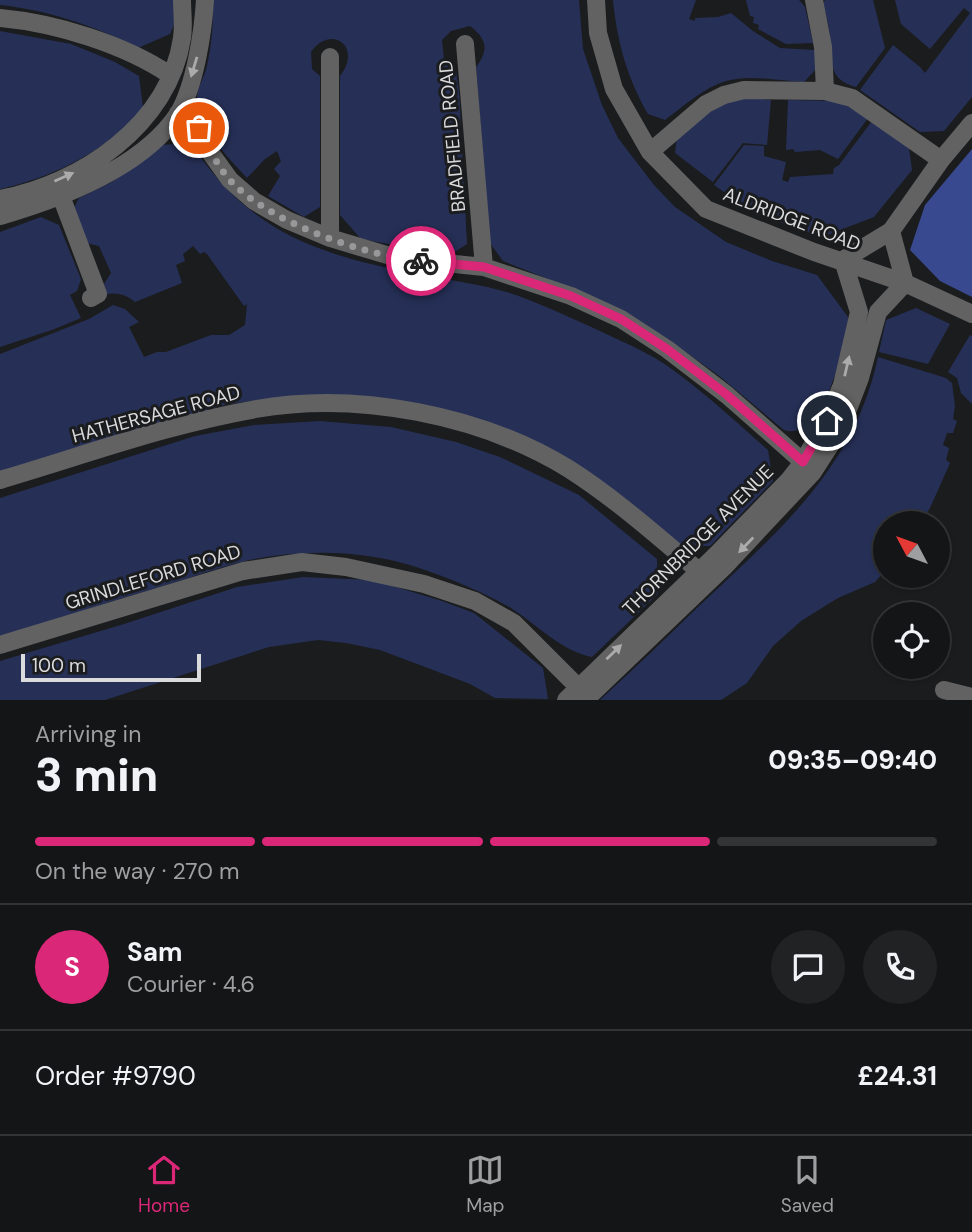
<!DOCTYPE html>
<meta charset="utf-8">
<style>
body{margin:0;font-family:"DM Sans",sans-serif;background:#212223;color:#f1f3f6;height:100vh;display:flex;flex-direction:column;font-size:26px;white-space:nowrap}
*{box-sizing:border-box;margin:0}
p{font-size:23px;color:#9d9fa1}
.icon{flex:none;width:38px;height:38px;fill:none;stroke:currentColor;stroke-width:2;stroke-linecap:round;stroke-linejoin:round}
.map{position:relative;height:700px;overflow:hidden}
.sheet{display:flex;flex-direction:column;background:#141516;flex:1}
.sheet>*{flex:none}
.needle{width:46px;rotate:311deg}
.buttons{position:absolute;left:873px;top:511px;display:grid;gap:14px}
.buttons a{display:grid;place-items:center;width:77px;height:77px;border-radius:50%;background:#141516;box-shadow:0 2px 5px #0004,0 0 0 2px #333435;font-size:35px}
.scale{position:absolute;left:21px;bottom:18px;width:180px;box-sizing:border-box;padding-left:7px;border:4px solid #dbdbdd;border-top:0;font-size:19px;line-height:24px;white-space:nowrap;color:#dbdbdd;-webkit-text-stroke:5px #1b1c1e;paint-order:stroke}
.pin{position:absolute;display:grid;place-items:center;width:60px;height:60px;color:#fff;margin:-30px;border:4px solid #fff;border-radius:50%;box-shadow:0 2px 7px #0007}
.courier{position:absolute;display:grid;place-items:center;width:70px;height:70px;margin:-35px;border:5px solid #db2777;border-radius:50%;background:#fff;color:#222;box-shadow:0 2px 9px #0007}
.head em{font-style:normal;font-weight:800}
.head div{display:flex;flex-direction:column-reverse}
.head{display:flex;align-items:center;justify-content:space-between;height:119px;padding:0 35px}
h1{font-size:46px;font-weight:800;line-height:52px}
.bar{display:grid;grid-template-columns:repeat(4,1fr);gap:10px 7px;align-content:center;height:84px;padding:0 35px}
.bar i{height:9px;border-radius:5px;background:#333435}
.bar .selected{background:#db2777}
.bar p{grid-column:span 4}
.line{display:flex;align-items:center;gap:18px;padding:0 35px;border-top:2px solid #333435}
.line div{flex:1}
.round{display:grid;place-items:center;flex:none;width:74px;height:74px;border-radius:37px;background:#212223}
.tab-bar{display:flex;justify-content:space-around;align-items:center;height:98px;border-top:2px solid #333435;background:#141516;font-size:19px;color:#9d9fa1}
.tab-bar a{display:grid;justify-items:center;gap:4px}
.tab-bar .selected{color:#db2777}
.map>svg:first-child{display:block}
</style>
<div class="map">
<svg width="972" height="700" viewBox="0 0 972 700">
<rect width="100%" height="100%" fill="#1b1c1e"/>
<path fill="#263057" d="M0,0h175v22l-5,12 -32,14c-43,-22 -90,-38 -138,-43z
M213,0h366l4,49 19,56 16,33 36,47 21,22 51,35 46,19 45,14 31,42 1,7 -12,46 -20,52c-9,5 -23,12 -33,8l-66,-55 -38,-27 -137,-71 -40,-16 -13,-18 -14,-176c13,-17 11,-28 -6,-41l-19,5 -9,9 2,19 12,13 3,20 8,152 -17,11 -89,-16 -21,-24v-139c23,-30 -9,-52 -29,-24l1,17 8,7v131l-16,10 -36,-21 12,-20 -6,-7 7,-8 -4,-10 -12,8 -18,19c-17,-19 -54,-54 -50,-82 1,-9 6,-17 9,-26 6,-23 7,-46 7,-70z
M613,0h83l-7,19 6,2v-3l23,-1 13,-4 22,18 27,17 35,2 1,19 -12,13c-25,-1 -54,-8 -78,-1 -23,7 -42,25 -61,39l-17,-6c-21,-36 -31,-73 -35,-114z
M746,0h53l6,7 8,36 -27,1 -28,-15 1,-4 -6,-2 1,-6 -4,-1z
M825,0h48l12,48 -29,39c-29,-8 -23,-25 -26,-50 -1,-11 -4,-23 -7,-33z
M895,0h77v97l-28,34 -24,1 -60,-42 33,-45 27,22 5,6 45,-60 -6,-5 -34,41 -29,-25z
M0,31l71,13 44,18 24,14 4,32c-9,9 -18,20 -28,28 -33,26 -74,44 -115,53z
M741,97l30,3 -4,45 -24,-2 -30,39 -38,-29 2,-18 47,-33z
M788,100l51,1 29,17 -30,41 -18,-9 -25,2 -2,-3 -7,1z
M872,121l37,27 3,22 -38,47 -52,20 -67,-23 -41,-29 30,-40 20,1v10l22,6 -4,18 6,2 2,-5 43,-3 1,-6 5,-3z
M191,143c56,87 124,111 221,130 35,7 71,11 104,22 35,13 69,29 103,45 16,7 32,15 47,25 36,25 69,56 102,85l5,31 -63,65h-34l-39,-33 -175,-95 -212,-17 -26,4 -224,69v-120l89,-35 24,-14 12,4 14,13 -10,5 15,30 13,-5h9l45,-17h18l16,-10 2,-21 -3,2 -37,-52 -3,-2 -4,2 -7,-8 -10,8 2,7 -9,4 6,18 -47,19c-7,-7 -18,-10 -28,-8l-3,-10 7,-11 -12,-27 -13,-3 -11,-28v-9l4,-8 31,-15 32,-21 19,-17z
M41,217l18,8 22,54 -4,12 -7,4 11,23 -29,12 -52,17v-115z
M916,308l34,16 -22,40 -49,-12 7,-32z
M970,335l2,1v68l-11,-11 -4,-15 -9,-6z
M878,357l68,21 6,5 3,23 -2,13 4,2 -4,12h-6l-4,12 6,3 -3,12 4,3 -20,45 -10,15h-34l-1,48 -10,11 -37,16 -37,23 -28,25 -26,37 -26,17h-121c33,-30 65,-61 97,-92 79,-75 157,-138 181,-251z
M320,421l71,6 65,15 44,15 79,38 78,64 1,35 -66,63c-29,-5 -56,-33 -81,-49 -26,-15 -55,-27 -83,-37 -55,-21 -121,-23 -179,-11 -29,7 -57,17 -86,26 -55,16 -109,34 -163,51v-139l195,-62 59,-11z
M303,577l70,3 69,21 32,12 69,55 5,31 -53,-1 -25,-14 -90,-34 -34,-7 -28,-3 -49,7 -164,53h-105v-39l124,-37 113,-37z"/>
<path fill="#39498f" d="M972,149v148l-32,-16 -30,-31 15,-45z"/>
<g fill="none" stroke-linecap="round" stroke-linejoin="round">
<path stroke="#626263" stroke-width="18" d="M596,0l2,33 16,56 36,63 56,57 108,43 91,31 67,31
M814,0l9,47 2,44
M0,18c55,5 124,26 170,57
M465,44l19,223
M178,113l21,15 13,27 18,25 24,21 33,19 43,18 67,20 87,9 87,29 50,23 46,30 60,46 76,67
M650,152l56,-48 18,-9 20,-5 81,1 27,7 89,62
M61,196l37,98 -7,4
M0,199c81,-15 169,-74 182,-161 2,-13 0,-26 0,-38
M0,216c59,-17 142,-48 178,-102 17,-28 25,-82 27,-114
M330,238v-181
M0,480c85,-25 169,-56 256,-71 102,-18 225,6 313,60 47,30 88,67 130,102
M0,645l243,-74 59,-9 44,5 78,17 51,17 39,22 64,64
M944,690l28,7
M566,700l149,-144 74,-76 14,-18 24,-42 15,-35 17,-73 -16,-52 48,-29 50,-71 31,-37
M585,700l139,-133 89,-95 27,-42 20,-52 18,-66 27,-29 -14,-52"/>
</g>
<defs><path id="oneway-solid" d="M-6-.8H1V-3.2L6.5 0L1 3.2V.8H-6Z" transform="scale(1.75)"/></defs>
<g fill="#ababac">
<use href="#oneway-solid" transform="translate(194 67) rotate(107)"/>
<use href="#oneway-solid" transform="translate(64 177) rotate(-24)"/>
<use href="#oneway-solid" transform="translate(847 366) rotate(-77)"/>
<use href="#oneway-solid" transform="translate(746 545) rotate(134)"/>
<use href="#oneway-solid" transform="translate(614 652) rotate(-44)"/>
</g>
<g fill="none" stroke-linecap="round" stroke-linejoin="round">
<path stroke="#98989a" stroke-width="7" stroke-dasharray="0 12.6" d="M199,128c9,18 17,36 30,51 38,43 136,77 192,82"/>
<path stroke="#db2777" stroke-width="9" d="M421,261l63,6 87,29 50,23 46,30 60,46 76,67 24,-41"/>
</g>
<g text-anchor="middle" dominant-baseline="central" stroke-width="6" stroke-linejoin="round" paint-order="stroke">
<g font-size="19" fill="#dbdbdd" stroke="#1b1c1e">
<text transform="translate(452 136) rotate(-95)">BRADFIELD ROAD</text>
<text transform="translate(792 219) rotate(21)">ALDRIDGE ROAD</text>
<text transform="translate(156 414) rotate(-15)">HATHERSAGE ROAD</text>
<text transform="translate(698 540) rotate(-45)">THORNBRIDGE AVENUE</text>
<text transform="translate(153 577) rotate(-17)">GRINDLEFORD ROAD</text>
</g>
</g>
</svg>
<div class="buttons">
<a><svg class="needle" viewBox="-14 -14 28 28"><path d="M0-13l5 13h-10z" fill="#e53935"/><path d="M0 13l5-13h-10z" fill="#9d9fa1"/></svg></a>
<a><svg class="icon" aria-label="locate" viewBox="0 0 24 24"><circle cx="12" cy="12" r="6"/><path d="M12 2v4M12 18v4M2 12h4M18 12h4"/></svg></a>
</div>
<div class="scale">100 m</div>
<div class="pin" style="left:199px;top:128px;background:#ea580c"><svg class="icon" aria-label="bag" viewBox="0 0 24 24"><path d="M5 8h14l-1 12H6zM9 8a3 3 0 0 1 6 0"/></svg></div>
<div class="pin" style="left:827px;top:421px;background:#1f2937"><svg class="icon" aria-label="home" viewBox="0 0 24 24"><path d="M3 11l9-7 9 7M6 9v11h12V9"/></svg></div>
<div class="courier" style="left:421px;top:261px"><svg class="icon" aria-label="bike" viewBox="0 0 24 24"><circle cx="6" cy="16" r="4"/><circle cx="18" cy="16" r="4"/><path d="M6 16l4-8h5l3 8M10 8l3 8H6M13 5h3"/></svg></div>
</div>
<section class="sheet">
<div class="head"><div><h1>3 min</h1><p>Arriving in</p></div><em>09:35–09:40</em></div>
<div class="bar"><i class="selected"></i><i class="selected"></i><i class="selected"></i><i></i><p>On the way · 270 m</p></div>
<div class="line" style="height:126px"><b class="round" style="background:#db2777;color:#fff">S</b><div><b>Sam</b><p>Courier · 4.6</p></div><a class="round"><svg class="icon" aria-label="chat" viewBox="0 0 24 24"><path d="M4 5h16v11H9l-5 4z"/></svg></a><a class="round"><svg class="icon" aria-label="phone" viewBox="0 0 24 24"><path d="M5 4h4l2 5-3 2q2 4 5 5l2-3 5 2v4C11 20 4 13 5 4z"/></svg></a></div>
<div class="line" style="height:91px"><div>Order #9790</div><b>£24.31</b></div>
</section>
<nav class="tab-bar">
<a class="selected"><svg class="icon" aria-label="home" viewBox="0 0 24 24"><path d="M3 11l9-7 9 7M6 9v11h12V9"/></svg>Home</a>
<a><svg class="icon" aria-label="map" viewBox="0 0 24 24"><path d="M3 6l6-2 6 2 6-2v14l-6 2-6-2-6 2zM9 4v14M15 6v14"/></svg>Map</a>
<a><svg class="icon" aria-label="saved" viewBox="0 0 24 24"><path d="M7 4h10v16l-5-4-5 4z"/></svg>Saved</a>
</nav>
